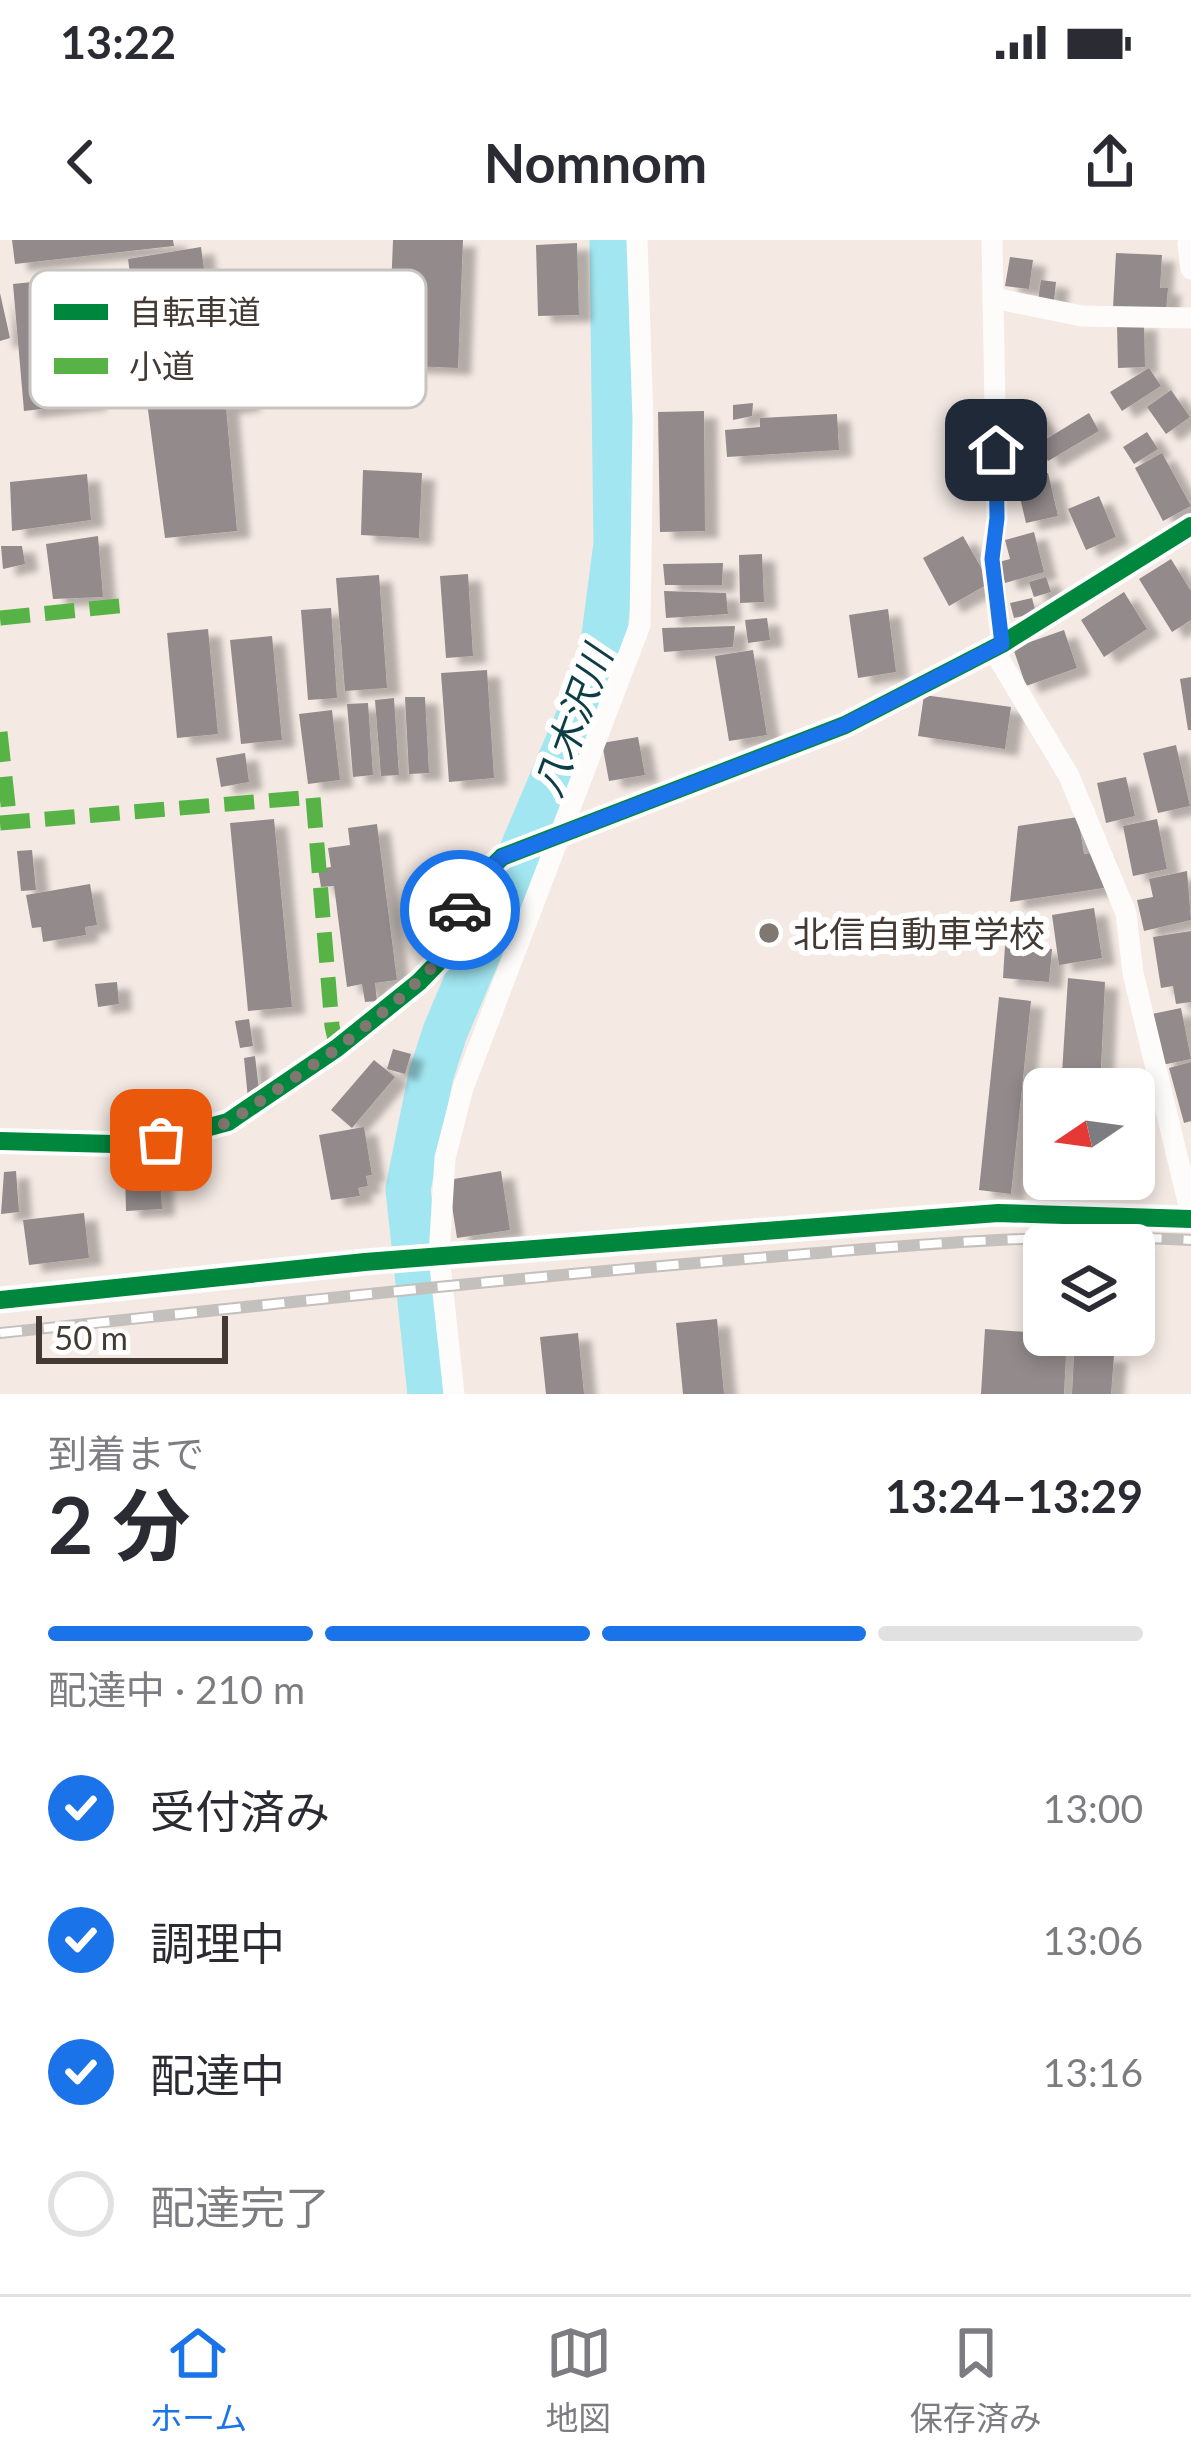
<!DOCTYPE html>
<html lang="ja">
<meta charset="utf-8">
<style>
body{margin:0;font-family:Lato,"Noto Sans JP",sans-serif;background:#f2f2f3;color:#2b2b33;height:100vh;display:flex;flex-direction:column;font-size:45px;white-space:nowrap}
*{box-sizing:border-box;margin:0}
p{font-size:39px;color:#7c7c81}
.icon{flex:none;width:66px;height:66px;fill:none;stroke:currentColor;stroke-width:2;stroke-linecap:round;stroke-linejoin:round}
.map{position:relative;height:1154px;overflow:hidden}
.side{display:flex;flex-direction:column;background:#fff;flex:1}
.side>*{flex:none}
.needle{width:78px;rotate:257deg}
.fabs{position:absolute;left:1023px;top:828px;display:grid;gap:24px}
.fabs a{display:grid;place-items:center;width:132px;height:132px;border-radius:18px;background:#fff;box-shadow:0 6px 18px #0003;font-size:60px}
.scale{position:absolute;left:36px;bottom:30px;width:192px;box-sizing:border-box;padding-left:12px;border:6px solid #433a33;border-top:0;font-size:33px;line-height:42px;white-space:nowrap;color:#433a33;-webkit-text-stroke:9px #fff;paint-order:stroke}
.pin{position:absolute;display:grid;place-items:center;width:102px;height:102px;color:#fff;margin:-51px;border-radius:24px;box-shadow:0 6px 18px #0006}
.courier{position:absolute;display:grid;place-items:center;width:120px;height:120px;margin:-60px;border:9px solid #1a73e8;border-radius:50%;background:#fff;color:#222;box-shadow:0 3px 15px #0007}
.headline em{font-style:normal;font-weight:700}
.headline div{display:flex;flex-direction:column-reverse}
.headline{display:flex;align-items:center;justify-content:space-between;height:204px;padding:0 48px}
h1{font-size:78px;font-weight:700;line-height:90px}
.bar{display:grid;grid-template-columns:repeat(4,1fr);gap:18px 12px;align-content:center;height:144px;padding:0 48px}
.bar i{height:15px;border-radius:9px;background:#e1e1e2}
.bar .selected{background:#1a73e8}
.bar p{grid-column:span 4}
ol{padding:0 48px;list-style:none}
li{display:flex;align-items:center;gap:36px;height:132px}
li p{margin-inline-start:auto}
li .icon{padding:12px;border-radius:50%;background:#1a73e8;color:#fff;stroke-width:4}
li:last-child{color:#7c7c81}
li i{width:66px;height:66px;border:6px solid #e1e1e2;border-radius:50%}
.status{display:flex;justify-content:space-between;align-items:center;height:84px;padding:0 60px;background:#fff;direction:ltr}
.status svg{height:33px;fill:currentColor}
header{display:flex;justify-content:space-between;align-items:center;height:156px;padding:0 48px;background:#fff;font-size:54px;font-weight:700}
.tabs{display:flex;justify-content:space-around;align-items:center;height:168px;border-top:3px solid #e1e1e2;background:#fff;font-size:33px;color:#7c7c81}
.tabs a{display:grid;justify-items:center;gap:6px}
.tabs .selected{color:#1a73e8}
.map>svg:first-child{display:block}
</style>
<div class="status"><b>13:22</b><svg viewBox="0 0 49 12"><path d="M0 12V9h3v3zM5 12V6h3v6zM10 12V3h3v9zM15 12V0h3v12zM26 1h20v11H26zM47 4h2v5h-2z"/></svg></div>
<header><svg class="icon" aria-label="back" viewBox="0 0 24 24"><path d="M15 5l-7 7 7 7"/></svg>Nomnom<svg class="icon" aria-label="share" viewBox="0 0 24 24"><path d="M12 15V3M7 8l5-5 5 5M5 13v7h14v-7"/></svg></header>
<div class="map">
<svg width="1191" height="1154" viewBox="0 0 1191 1154">
<defs>
<filter id="shadow"><feDropShadow dx="13" dy="7" stdDeviation="3" flood-color="#0004"/></filter>
</defs>
<rect width="100%" height="100%" fill="#f4e9e3"/>
<g fill="none" stroke-linecap="round" stroke-linejoin="round">
<path stroke="#a1e6f0" stroke-width="45" d="M430,1154l-22,-205 23,-114 14,-43 155,-366 16,-122 -4,-304"/>
</g>
<path fill="#938b8b" filter="url(#shadow)" d="M12,0h161l1,6 -159,18z
M393,0h70l-5,128 -70,-3z
M577,3l2,72 -41,1 -2,-71z
M201,7l17,126 24,-4 6,35 -22,3 11,124 -72,7 -37,-279z
M1116,13l46,2 -2,33h8l-2,23 -53,-3z
M1010,17l23,3 -4,29 -24,-3z
M79,37l15,126 -70,8 -11,-127z
M1041,40l15,2 -2,19 -16,-1z
M0,53l10,45 -10,3z
M1144,83l1,44 -27,1 -1,-44z
M1149,128l12,18 -39,25 -12,-19z
M1171,150l19,27 -24,17 -19,-27z
M1026,161l19,27 -13,9 -19,-27z
M753,163l-1,13 -19,4v-15z
M704,171l1,120 -45,1 -2,-120z
M1089,173l10,18 -51,30 -10,-17z
M837,174l2,36 -112,7 -2,-27 35,-3v-9z
M1147,192l11,17 -24,15 -11,-17z
M1162,213l29,53 -28,15 -28,-53z
M363,230l59,3 -3,65 -58,-3z
M1048,233l10,43 -32,7 -10,-43z
M87,234l4,46 -79,11 -2,-49z
M1099,256l17,41 -30,13 -18,-41z
M1034,292l10,40 -39,11 -6,-21 11,-3 -5,-19z
M98,296l5,61 -50,2 -7,-55z
M963,296l27,47 -41,23 -26,-48z
M1,306h21l3,18 -22,5z
M762,314l2,48 -24,1 -1,-48z
M1171,319l20,32v29l-19,12 -33,-53z
M723,323l-1,22h-57l-2,-21z
M468,334l5,82 -27,2 -6,-82z
M379,335l8,113 -42,3 -9,-113z
M1046,337l5,15 -17,5 -5,-15z
M664,351l62,2 2,21 -62,4z
M1124,352l23,37 -43,28 -23,-37z
M1032,358l4,15 -22,5 -4,-15z
M331,368l6,90 -29,2 -7,-90z
M888,369l8,63 -38,6 -9,-63z
M767,378l3,22 -22,3 -3,-23z
M735,386l-2,21 -69,5 -2,-24z
M208,389l10,105 -41,4 -10,-105z
M1064,390l13,38 -51,18 -13,-38z
M272,396l10,104 -41,4 -11,-104z
M753,410l14,85 -38,6 -14,-85z
M487,430l7,108 -45,4 -8,-109z
M1191,437v53h-3l-8,-51z
M924,455l87,12 -6,42 -87,-13z
M405,457h20l4,76 -20,1z
M394,458l5,77 -18,1 -6,-76z
M368,463l5,72 -20,2 -6,-73z
M332,470l8,70 -32,4 -9,-70z
M638,497l7,38 -36,6 -7,-38z
M1176,505l14,61 -32,7 -15,-60z
M245,513l4,29 -28,5 -5,-29z
M1126,537l9,39 -29,7 -9,-40z
M1078,577l6,37 15,-2 5,36 -94,14 8,-76z
M274,579l18,188 -44,4 -18,-188z
M1157,579l10,50 -34,7 -10,-50z
M377,584l20,156 -22,3 2,18 -12,1 -3,-18 -15,3 -13,-101 -13,1 -3,-18 13,-2 -3,-19 22,-3 -2,-17z
M32,610l4,40 -15,1 -4,-40z
M1187,631l4,49 -47,11 -7,-31 16,-3 -4,-18z
M90,644l7,41 -12,2 1,8 -43,7 -2,-15 -9,1 -6,-33z
M1094,668l8,50 -43,7 -7,-50z
M1191,691v71l-15,2 -3,-18 -12,2 -8,-51z
M1005,705l47,4 -3,33 -46,-4z
M1068,738l37,4 -5,107h-39z
M117,742l2,22 -21,3 -3,-23z
M999,757l32,4 -20,193 -32,-4z
M1181,768l10,51 -29,6 -10,-51z
M249,779l4,27 -13,2 -5,-27z
M393,809l18,5 -6,20 -18,-5z
M255,816l5,42 -12,1 -4,-41z
M374,820l21,17 -43,51 -21,-18z
M1191,822v59l-7,2 -15,-55z
M364,887l8,48 -6,1 2,10 -10,2 2,8 -29,4 -12,-65z
M16,931l3,41 -18,2 3,-42z
M160,931l2,38 -36,2 -1,-38z
M501,931l9,59 -53,8 -9,-58z
M84,973l5,45 -60,7 -6,-45z
M717,1079l7,75h-41l-7,-71z
M985,1089l82,6 -3,59h-83z
M578,1093l6,61h-38l-6,-57z
M1074,1115h40l-3,39h-39z"/>
<g fill="none" stroke-linecap="round" stroke-linejoin="round">
<path stroke="#fdfcfb" stroke-width="21" d="M992,0l5,278 -6,41 11,85
M1191,4h-3l3,25
M993,58l89,18 109,2
M993,409l76,127 57,137 7,60 58,241
M0,901l113,3 48,-4 67,-18 109,-74 82,-66 26,-27 10,-37 26,-40 21,-21 343,-132 157,-81 189,-118
M454,1154l-15,-138 6,-98 18,-70 177,-463 3,-205 -6,-180"/>
<path stroke="#fdfcfb" stroke-width="27" d="M0,1060l365,-38 633,-49 193,6"/>
<defs>
<path id="rail" d="M0,1093c248,-26 496,-54 745,-74 148,-12 297,-28 446,-19"/>
</defs>
<use href="#rail" stroke="#c4c0be" stroke-width="12"/>
<use href="#rail" stroke="#fff" stroke-width="8" stroke-dasharray="22" stroke-linecap="butt"/>
<path stroke="#57b346" stroke-width="15" stroke-dasharray="30 15" stroke-linecap="butt" d="M0,378l128,-13
M0,492l10,91
M0,583l313,-26 19,229 5,22"/>
<defs>
<path id="cycleway" d="M0,901l113,3 48,-4 67,-18 109,-74 82,-66 26,-27 10,-37 26,-40 21,-21 343,-132 157,-81 189,-118
M0,1060l365,-38 633,-49 193,6"/>
</defs>
<use href="#cycleway" stroke="#fff" stroke-width="26"/>
<use href="#cycleway" stroke="#00873e" stroke-width="18"/>
</g>
<g fill="none" stroke-linecap="round" stroke-linejoin="round">
<path stroke="#817771" stroke-width="12" stroke-dasharray="0 21.6" d="M161,900l67,-17 110,-75 60,-48 47,-45 15,-45"/>
<path stroke="#1a73e8" stroke-width="15" d="M460,670l21,-32 21,-21 343,-132 157,-81 -10,-85 5,-41 -1,-68"/>
</g>
<circle fill="#817771" stroke="#fff" stroke-width="4.5" cx="769" cy="693" r="12"/>
<g text-anchor="middle" dominant-baseline="central" stroke-width="12" stroke-linejoin="round" paint-order="stroke">
<g font-size="36" fill="#433a33" stroke="#fff" text-anchor="start">
<text x="793" y="693">北信自動車学校</text>
</g>
<g font-size="39" font-style="italic" fill="#0d3e46" stroke="#fff">
<text transform="translate(572 481) rotate(-70)">八木沢川</text>
</g>
</g>
<rect x="30" y="30" width="396" height="138" rx="18" fill="#fff" stroke="#c7c4c2" stroke-width="3"/>
<rect x="54" y="64" width="54" height="16" fill="#00873e"/>
<rect x="54" y="118" width="54" height="16" fill="#57b346"/>
<g font-size="33" fill="#433a33">
<text x="129" y="84">自転車道</text>
<text x="129" y="138">小道</text>
</g>
</svg>
<div class="fabs">
<a><svg class="needle" viewBox="-14 -14 28 28"><path d="M0-13l5 13h-10z" fill="#e53935"/><path d="M0 13l5-13h-10z" fill="#7c7c81"/></svg></a>
<a><svg class="icon" aria-label="layers" viewBox="0 0 24 24"><path d="M12 4l9 5-9 5-9-5zM3 14l9 5 9-5"/></svg></a>
</div>
<div class="scale">50 m</div>
<div class="pin" style="left:161px;top:900px;background:#ea580c"><svg class="icon" aria-label="bag" viewBox="0 0 24 24"><path d="M5 8h14l-1 12H6zM9 8a3 3 0 0 1 6 0"/></svg></div>
<div class="pin" style="left:996px;top:210px;background:#1f2937"><svg class="icon" aria-label="home" viewBox="0 0 24 24"><path d="M3 11l9-7 9 7M6 9v11h12V9"/></svg></div>
<div class="courier" style="left:460px;top:670px"><svg class="icon" aria-label="car" viewBox="0 0 24 24"><path d="M5 17H2v-5l4-1 3-4h7l3 4 3 1v5h-3M9 17h6M6 11h13"/><circle cx="7" cy="17" r="2"/><circle cx="17" cy="17" r="2"/></svg></div>
</div>
<section class="side">
<div class="headline"><div><h1>2 分</h1><p>到着まで</p></div><em>13:24–13:29</em></div>
<div class="bar"><i class="selected"></i><i class="selected"></i><i class="selected"></i><i></i><p>配達中 · 210 m</p></div>
<ol>
<li><svg class="icon" aria-label="check" viewBox="0 0 24 24"><path d="M5 12l5 5 9-10"/></svg>受付済み<p>13:00</p></li>
<li><svg class="icon" aria-label="check" viewBox="0 0 24 24"><path d="M5 12l5 5 9-10"/></svg>調理中<p>13:06</p></li>
<li><svg class="icon" aria-label="check" viewBox="0 0 24 24"><path d="M5 12l5 5 9-10"/></svg>配達中<p>13:16</p></li>
<li><i></i>配達完了</li>
</ol>
</section>
<nav class="tabs">
<a class="selected"><svg class="icon" aria-label="home" viewBox="0 0 24 24"><path d="M3 11l9-7 9 7M6 9v11h12V9"/></svg>ホーム</a>
<a><svg class="icon" aria-label="map" viewBox="0 0 24 24"><path d="M3 6l6-2 6 2 6-2v14l-6 2-6-2-6 2zM9 4v14M15 6v14"/></svg>地図</a>
<a><svg class="icon" aria-label="saved" viewBox="0 0 24 24"><path d="M7 4h10v16l-5-4-5 4z"/></svg>保存済み</a>
</nav>
